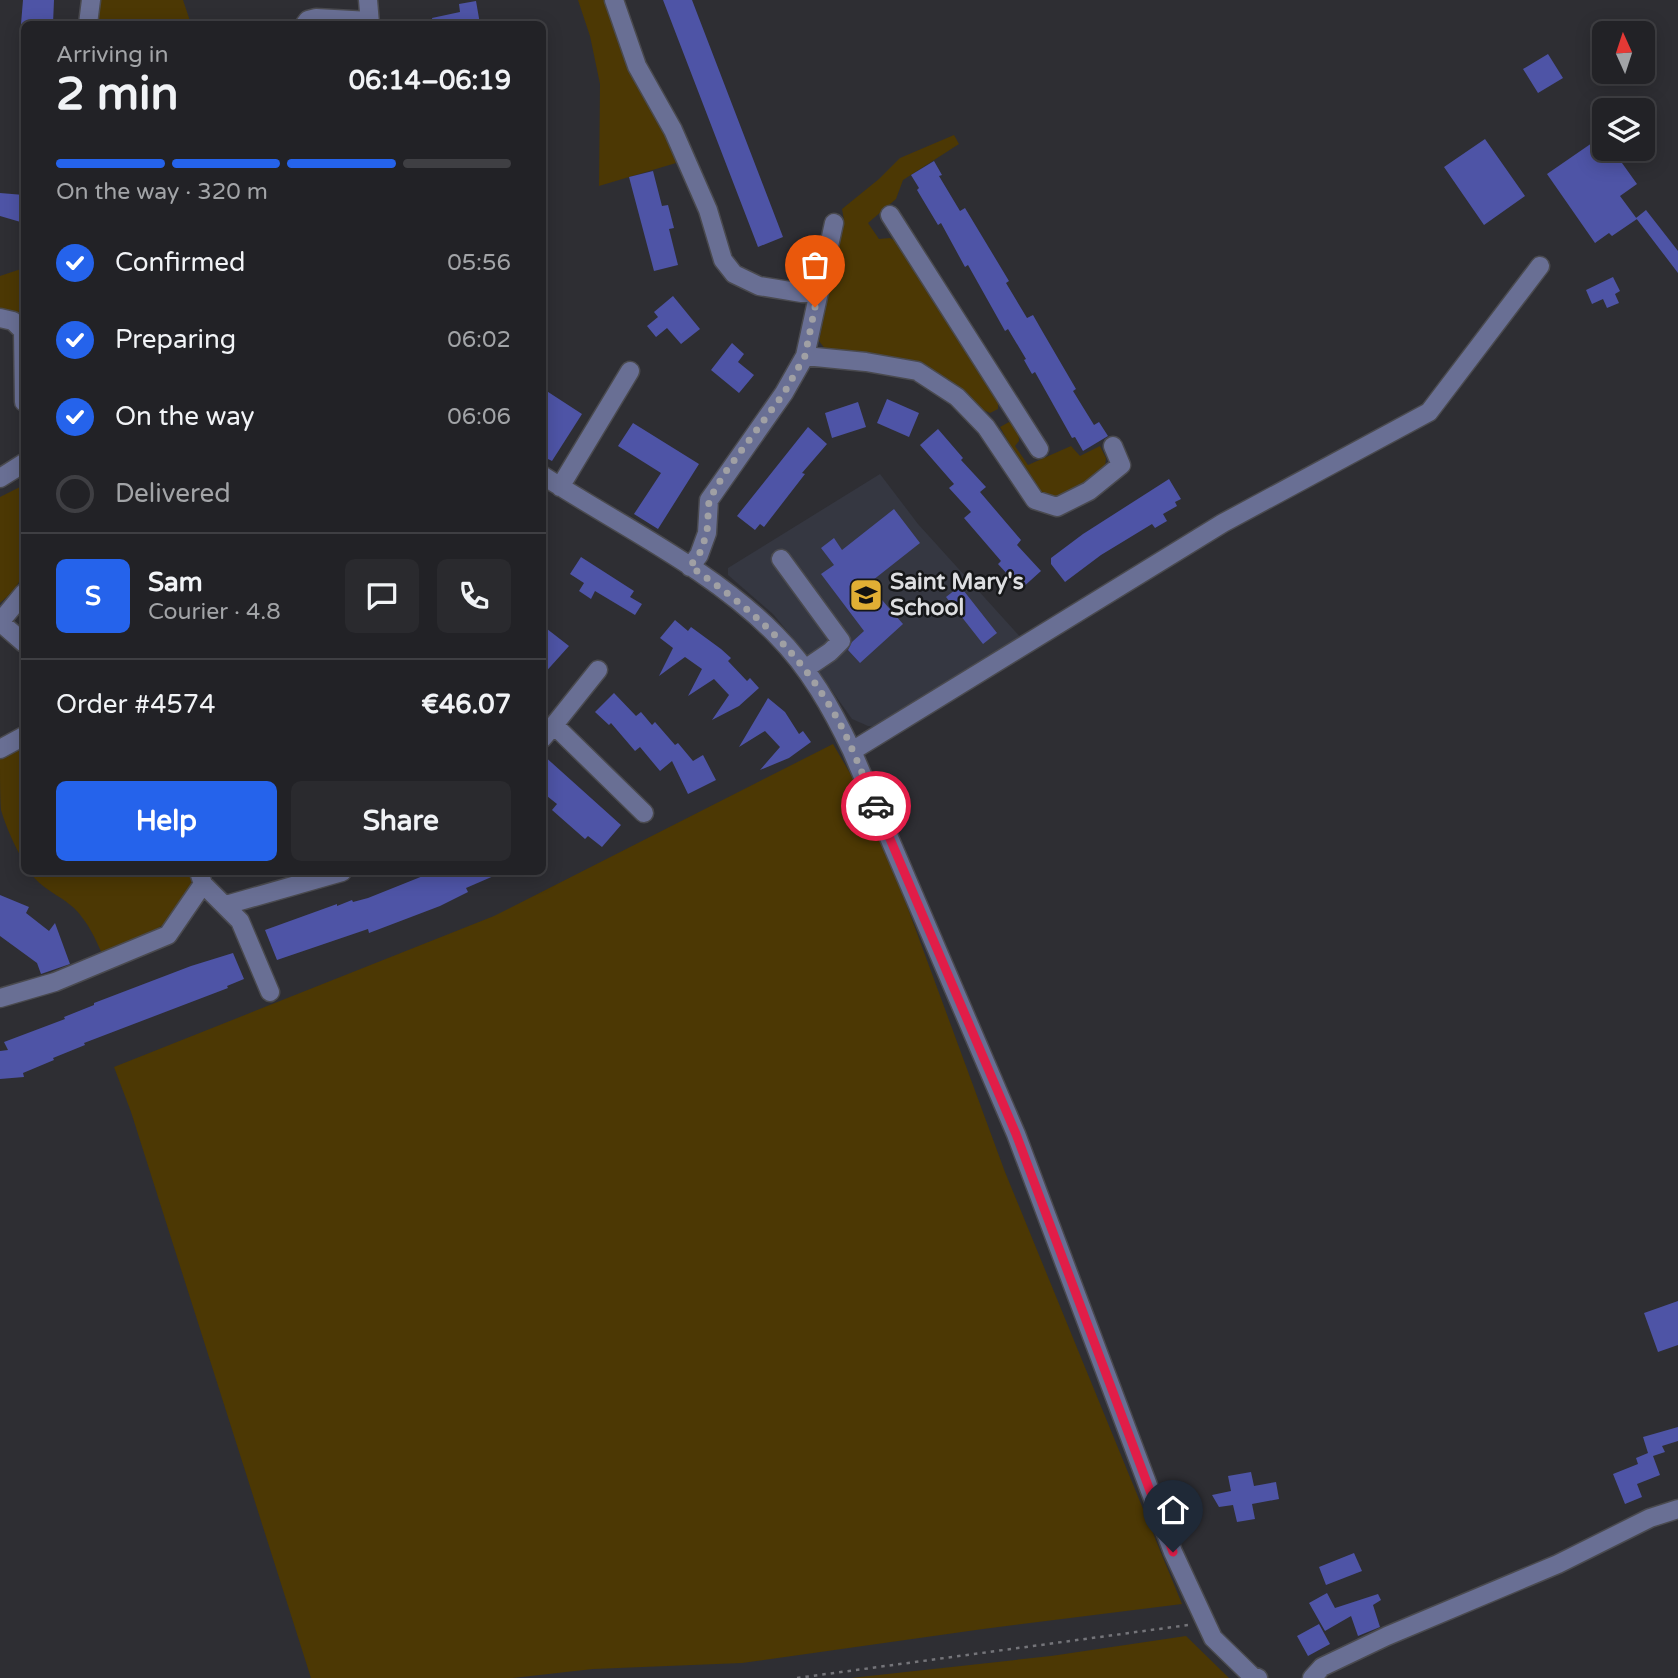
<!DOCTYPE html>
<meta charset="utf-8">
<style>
body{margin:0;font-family:"Varela Round",sans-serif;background:#2a2a2e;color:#f1f3f6;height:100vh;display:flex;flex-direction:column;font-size:26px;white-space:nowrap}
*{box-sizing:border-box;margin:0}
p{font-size:23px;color:#a2a4a7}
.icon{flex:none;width:38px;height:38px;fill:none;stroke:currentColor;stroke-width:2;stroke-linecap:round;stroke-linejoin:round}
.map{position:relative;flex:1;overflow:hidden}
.details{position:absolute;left:21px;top:21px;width:525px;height:854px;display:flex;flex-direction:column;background:#222226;border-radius:10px;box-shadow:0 4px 18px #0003,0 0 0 2px #3f3f43}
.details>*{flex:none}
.needle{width:46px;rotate:357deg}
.controls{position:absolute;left:1592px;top:21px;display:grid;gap:14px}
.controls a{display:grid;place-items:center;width:63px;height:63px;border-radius:10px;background:#222226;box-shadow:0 4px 18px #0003,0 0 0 2px #3f3f43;font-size:35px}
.pin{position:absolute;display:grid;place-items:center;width:60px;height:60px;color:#fff;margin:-72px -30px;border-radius:50% 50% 50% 0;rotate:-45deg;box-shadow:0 0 7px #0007}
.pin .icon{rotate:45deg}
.courier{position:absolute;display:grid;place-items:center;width:70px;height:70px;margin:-35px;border:5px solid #e11d48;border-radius:50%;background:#fff;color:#222;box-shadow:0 2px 9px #0007}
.head em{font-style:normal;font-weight:800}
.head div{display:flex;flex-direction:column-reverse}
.head{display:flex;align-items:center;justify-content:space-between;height:119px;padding:0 35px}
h1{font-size:46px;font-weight:800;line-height:52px}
.bar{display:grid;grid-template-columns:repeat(4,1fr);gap:10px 7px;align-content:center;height:84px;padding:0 35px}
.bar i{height:9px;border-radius:5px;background:#3f3f43}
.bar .current{background:#2563eb}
.bar p{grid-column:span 4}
.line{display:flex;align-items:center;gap:18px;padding:0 35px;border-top:2px solid #3f3f43}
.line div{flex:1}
.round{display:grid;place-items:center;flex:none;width:74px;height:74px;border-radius:10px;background:#2a2a2e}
ol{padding:0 35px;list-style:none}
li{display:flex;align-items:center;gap:21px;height:77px}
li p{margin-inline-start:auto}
li .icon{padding:7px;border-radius:50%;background:#2563eb;color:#fff;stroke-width:4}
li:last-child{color:#a2a4a7}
li i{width:38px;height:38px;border:4px solid #3f3f43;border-radius:50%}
.primary-button{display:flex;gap:14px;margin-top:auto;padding:14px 35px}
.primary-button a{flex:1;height:80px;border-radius:10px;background:#2563eb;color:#fff;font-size:28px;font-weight:800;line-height:80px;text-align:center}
.primary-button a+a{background:#2a2a2e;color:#f1f3f6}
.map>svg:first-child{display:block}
</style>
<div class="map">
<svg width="1678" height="1678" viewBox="0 0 1678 1678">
<rect width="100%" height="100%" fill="#2e2e33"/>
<path fill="#353741" d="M880,474l38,50 105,116 -140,88 -15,-2 -16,-7 -46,-65 -33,-40 -45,-39v-7z"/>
<path fill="#4c3804" d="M97,0h86l8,24h-98z
M578,0h27l23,70 32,53 16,40 -77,23 1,-102 -10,-48z
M954,135l5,9 -56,36 -7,19 -28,24 11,16 11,-1 11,6 97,156v9l-8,4 -9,-4 -70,-46 -42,-10 -43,-3 -7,-9 25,-121 -2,-11 37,-30 21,-21z
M24,266v53l-9,-6 -15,-4v-33l21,-7z
M1009,422c8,5 10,10 10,19l-4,5 13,19 43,-19 9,10 20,-10 6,12 -1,10 -21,17 -28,15 -20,-8 -36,-65z
M24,485v15l-4,6 1,17 3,2c1,37 7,53 -24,78v-106z
M833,744l39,67 133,361 177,432 -199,25 -241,34 -149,6 -80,9h-202l-180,-566 -17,-45 380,-151z
M24,745v117c-9,-15 -18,-35 -23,-52 -1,-14 -1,-36 -1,-51z
M30,872h161c6,47 -53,67 -88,84 -8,-18 -15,-34 -29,-48 -14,-13 -33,-19 -44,-36z
M1186,1636l43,42h-378l200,-22z"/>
<path fill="#4e54a6" d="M23,0h31l-1,24h-32z
M663,0h29l91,237 -25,10z
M476,1l4,23h-47l-1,-6 28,-6 -1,-8z
M1548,54l15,24 -25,15 -15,-24z
M1605,134v15h7l25,35 -17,12 17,23 -25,17 -3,-3 -14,10 -48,-69z
M1485,139l40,57 -41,29 -40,-58z
M934,161l8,14 -3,1 21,35 5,-3 44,73 -3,2 21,35 6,-3 8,14 35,60 -3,2 21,34 5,-3 9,14 -25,15 -8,-14 -3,1 -37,-66 -3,2 -8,-14 2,-1 -18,-30 -3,2 -37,-66 -3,2 -24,-44 -3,2 -21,-35 2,-2 -8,-13z
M653,171l9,35 6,-1 6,23 -5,1 9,36 -24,6 -25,-94z
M0,193l24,2v28l-24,-7z
M1646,210l32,41v22l-42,-55z
M1613,277l7,14 -5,3 4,9 -12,5 -4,-9 -11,5 -6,-14z
M673,296l27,33 -19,15 -14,-16 -11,9 -9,-11 11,-9 -4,-5z
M732,343l12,11 -6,8 16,13 -15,18 -28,-23z
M542,388l40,26 -30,47 -10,-5z
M887,399l32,14 -10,24 -32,-14z
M858,402l8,25 -34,11 -7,-25z
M633,423l66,41 -41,65 -24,-15 27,-41 -43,-27z
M808,427l19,17 -25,29 3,1 -41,53 -4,-3 -5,6 -18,-14z
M938,429l25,29 -2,2 25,27 -6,5 41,48 -4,5 24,26 -20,18 -23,-25 3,-3 -37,-43 7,-6 -22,-24 5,-4 -34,-39z
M1169,479l12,20 -6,3 2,4 -14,8 4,7 -12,7 -3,-4 -51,31 -36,27 -14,-18v-6l32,-24z
M894,509l26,34 -52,41 35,40 -43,39 -12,-13 4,-8 12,-11 -43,-57 13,-9 -13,-17 13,-10 8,12z
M581,557l53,34 -4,6 12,7 -7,11 -40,-24 -4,8 -12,-8 5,-8 -14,-9z
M960,586l37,47 -14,11 -37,-47z
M675,620l13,11 3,-4 30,22 10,9 -3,3 19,20 3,-3 9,10 -20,18 -27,14 17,-25 -15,-16 -26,17 14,-27 -17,-12 -26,19 14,-28 -13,-10z
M542,625l27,21 -27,30z
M614,693l22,23 5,-4 11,13 3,-3 20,23 3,-2 15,18 10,-6 13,25 -28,14 -16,-33 -12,10 -20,-24 -5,4 -24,-28 -2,2 -14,-13z
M768,698l17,14 14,22 4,-3 8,11 -22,16 -29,12 20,-23 -15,-16 -26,16z
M542,754l79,71 -19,22 -14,-11 -3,3 -33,-29 5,-6 -15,-12z
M433,872h70l-37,16 2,4 -28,14 -71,27 -1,-4 -91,31 -12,-30 72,-26v2l15,-6 1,2 15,-4z
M0,895l29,12 -3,6 23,18 6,-8 15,41 -29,10 -4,-11 -37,-27z
M233,953l11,26 -17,7 1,2 -144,55 1,2 -32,13 1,2 -31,13 1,4 -24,2v-28l8,-1 -4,-8 61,-23 -1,-2 30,-12v-2l97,-37z
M1678,1301v44l-20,7 -14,-39z
M1678,1427v14l-16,5 3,6 -12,4 7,19 -23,9 5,13 -17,7 -12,-30 25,-10 -2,-6 12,-5 -5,-16z
M1251,1472l3,14 22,-4 3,17 -27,5 3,15 -18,3 -4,-17 -14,2 -7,-12 19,-4 -3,-15z
M1354,1553l8,18 -36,14 -7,-18z
M1327,1593l8,15 43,-14 3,6 -8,5 7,22 -22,9 -7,-20 -26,15 -16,-28z
M1319,1624l11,20 -22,12 -11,-20z"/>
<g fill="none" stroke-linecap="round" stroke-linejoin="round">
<defs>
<path id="minor" d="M368,0l2,24
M614,0l23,66 36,64 35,80 15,50 11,14 25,12 43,7 16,-1
M88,24l3,-24
M305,24l3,-4 8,-2 54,3
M890,215l149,234
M0,318l13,3 10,10 1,71
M805,356l61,6 51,9 40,26 29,30 49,73 22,7 32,-16 32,-26 -8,-19
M542,475c77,50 171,95 234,160 33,33 56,74 76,116l164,383 157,418 40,86 39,38 6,2
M0,478l24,-15
M560,487l70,-116
M781,559l60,82 -11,11 -25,17
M690,567l9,-12 8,-22 2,-33 75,-107 21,-37 29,-133
M0,622l24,-29
M0,622l24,21
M554,725l44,-55
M542,739l12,-14 90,88
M0,749l24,-13
M852,751l371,-228 206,-111 111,-146
M199,872l4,12 37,37 30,71
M226,905l116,-33
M0,998l55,-16 113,-47 35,-51
M1312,1678l10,-11 65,-31 171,-72 92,-46 28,-9"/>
</defs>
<use href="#minor" stroke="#4a4a4f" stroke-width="21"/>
<path stroke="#747479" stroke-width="2.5" stroke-dasharray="3.5 5" stroke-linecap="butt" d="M797,1678l391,-53"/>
<use href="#minor" stroke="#696f94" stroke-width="18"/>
</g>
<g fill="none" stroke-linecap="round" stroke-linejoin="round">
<path stroke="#a0a0a4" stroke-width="7" stroke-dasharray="0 12.6" d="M815,307l-10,49 -21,37 -60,81 -15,26 -2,33 -8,22 -9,11c57,40 101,77 138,137 20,31 33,69 48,103"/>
<path stroke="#e11d48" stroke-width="9" d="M876,806l140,328 157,418"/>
</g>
<defs>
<symbol id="school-square" viewBox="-11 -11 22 22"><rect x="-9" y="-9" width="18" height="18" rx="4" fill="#e1af34" stroke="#161719"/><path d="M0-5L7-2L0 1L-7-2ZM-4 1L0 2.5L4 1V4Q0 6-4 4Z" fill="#111"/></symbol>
</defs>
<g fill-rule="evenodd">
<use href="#school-square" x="847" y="576" width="38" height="38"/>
</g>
<g text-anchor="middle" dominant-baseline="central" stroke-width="5" stroke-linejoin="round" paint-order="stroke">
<g font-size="23" font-weight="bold" fill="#dddee1" stroke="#161719" text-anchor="start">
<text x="890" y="582">Saint Mary's<tspan x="890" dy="26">School</tspan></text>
</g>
</g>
</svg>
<div class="controls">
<a><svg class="needle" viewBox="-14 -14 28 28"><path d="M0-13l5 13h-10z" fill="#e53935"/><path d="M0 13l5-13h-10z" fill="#a2a4a7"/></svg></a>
<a><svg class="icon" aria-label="layers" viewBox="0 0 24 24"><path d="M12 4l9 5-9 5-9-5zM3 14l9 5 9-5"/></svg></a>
</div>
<div class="pin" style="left:815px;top:307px;background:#ea580c"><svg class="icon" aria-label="bag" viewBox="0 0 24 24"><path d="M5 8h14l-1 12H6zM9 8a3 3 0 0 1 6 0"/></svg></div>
<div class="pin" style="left:1173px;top:1552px;background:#1f2937"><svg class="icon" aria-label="home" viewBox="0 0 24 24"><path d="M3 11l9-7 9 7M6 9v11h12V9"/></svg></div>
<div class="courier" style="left:876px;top:806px"><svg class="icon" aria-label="car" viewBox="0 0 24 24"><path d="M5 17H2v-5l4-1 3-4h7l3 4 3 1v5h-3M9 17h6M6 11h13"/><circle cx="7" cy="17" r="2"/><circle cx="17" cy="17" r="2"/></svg></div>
<section class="details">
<div class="head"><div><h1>2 min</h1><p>Arriving in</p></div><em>06:14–06:19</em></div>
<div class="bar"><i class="current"></i><i class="current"></i><i class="current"></i><i></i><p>On the way · 320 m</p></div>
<ol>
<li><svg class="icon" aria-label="check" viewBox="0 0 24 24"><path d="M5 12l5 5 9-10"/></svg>Confirmed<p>05:56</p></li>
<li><svg class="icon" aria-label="check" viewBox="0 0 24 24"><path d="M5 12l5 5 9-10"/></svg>Preparing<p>06:02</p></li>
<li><svg class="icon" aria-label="check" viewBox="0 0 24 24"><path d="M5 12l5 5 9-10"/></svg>On the way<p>06:06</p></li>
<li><i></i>Delivered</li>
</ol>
<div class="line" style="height:126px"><b class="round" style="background:#2563eb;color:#fff">S</b><div><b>Sam</b><p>Courier · 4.8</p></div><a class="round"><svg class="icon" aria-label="chat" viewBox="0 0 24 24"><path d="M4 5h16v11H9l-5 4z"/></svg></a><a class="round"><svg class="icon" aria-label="phone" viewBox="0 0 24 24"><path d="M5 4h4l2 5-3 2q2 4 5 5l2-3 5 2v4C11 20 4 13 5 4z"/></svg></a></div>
<div class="line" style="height:91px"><div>Order #4574</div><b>€46.07</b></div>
<div class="primary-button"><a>Help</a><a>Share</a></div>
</section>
</div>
